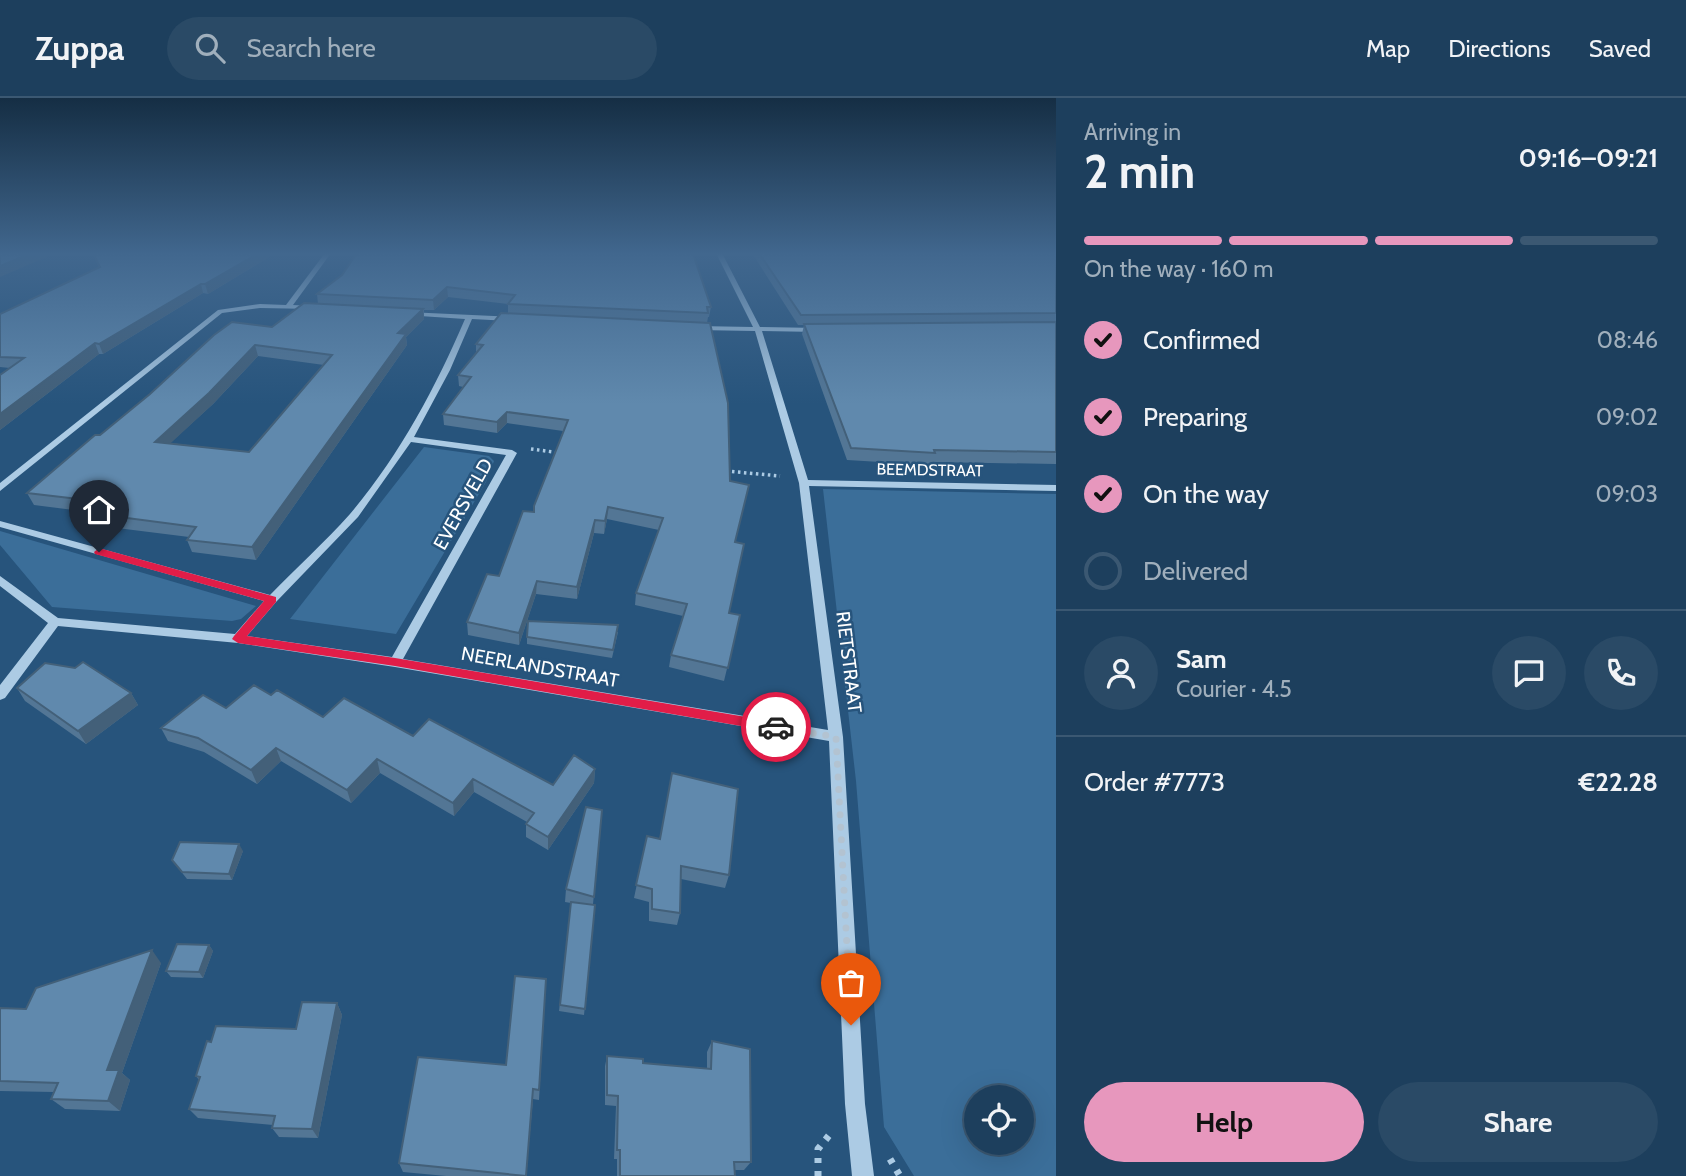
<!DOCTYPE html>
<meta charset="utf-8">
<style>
body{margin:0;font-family:Cabin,sans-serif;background:#2a4a66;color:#f1f3f6;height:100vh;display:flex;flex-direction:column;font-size:26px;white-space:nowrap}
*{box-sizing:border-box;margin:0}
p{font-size:23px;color:#a0afbc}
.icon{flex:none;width:38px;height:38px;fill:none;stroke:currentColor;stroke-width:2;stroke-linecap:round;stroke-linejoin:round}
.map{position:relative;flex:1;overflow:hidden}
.drawer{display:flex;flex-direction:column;background:#1d3f5d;width:630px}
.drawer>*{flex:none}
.tools{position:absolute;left:964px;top:987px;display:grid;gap:14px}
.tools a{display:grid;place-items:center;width:70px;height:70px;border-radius:50%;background:#1d3f5d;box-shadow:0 7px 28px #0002,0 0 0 2px #3b5872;font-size:35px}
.pin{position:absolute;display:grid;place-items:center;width:60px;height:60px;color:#fff;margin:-72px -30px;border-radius:50% 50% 50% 0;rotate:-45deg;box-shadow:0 0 7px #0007}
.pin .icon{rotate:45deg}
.courier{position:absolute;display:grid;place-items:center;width:70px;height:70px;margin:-35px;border:5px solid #e11d48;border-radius:50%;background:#fff;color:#222;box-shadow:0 2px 9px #0007}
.overview em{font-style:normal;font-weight:700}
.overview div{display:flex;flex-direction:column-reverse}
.overview{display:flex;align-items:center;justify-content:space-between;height:119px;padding:0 28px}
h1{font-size:46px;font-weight:700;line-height:52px}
.bar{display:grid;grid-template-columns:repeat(4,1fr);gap:10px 7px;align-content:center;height:84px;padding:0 28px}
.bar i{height:9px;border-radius:5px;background:#3b5872}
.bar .active{background:#e797bd}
.bar p{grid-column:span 4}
.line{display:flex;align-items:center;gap:18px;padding:0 28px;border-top:2px solid #3b5872}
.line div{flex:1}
.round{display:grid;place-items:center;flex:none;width:74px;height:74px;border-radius:37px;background:#2a4a66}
ol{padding:0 28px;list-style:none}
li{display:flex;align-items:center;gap:21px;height:77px}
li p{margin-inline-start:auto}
li .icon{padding:7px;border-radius:50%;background:#e797bd;color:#111;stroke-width:4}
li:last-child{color:#a0afbc}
li i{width:38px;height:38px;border:4px solid #3b5872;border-radius:50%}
.cta{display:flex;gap:14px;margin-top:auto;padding:14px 28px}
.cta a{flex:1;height:80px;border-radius:42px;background:#e797bd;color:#111;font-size:28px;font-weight:700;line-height:80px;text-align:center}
.cta a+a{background:#2a4a66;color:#f1f3f6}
header{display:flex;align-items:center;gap:42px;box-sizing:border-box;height:98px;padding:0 35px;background:#1d3f5d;border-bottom:2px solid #3b5872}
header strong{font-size:33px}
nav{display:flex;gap:38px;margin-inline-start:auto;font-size:24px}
.search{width:490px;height:63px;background:#2a4a66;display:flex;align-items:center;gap:18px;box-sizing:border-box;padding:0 24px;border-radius:38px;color:#a0afbc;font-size:26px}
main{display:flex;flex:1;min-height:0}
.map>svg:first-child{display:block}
</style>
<header>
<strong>Zuppa</strong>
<div class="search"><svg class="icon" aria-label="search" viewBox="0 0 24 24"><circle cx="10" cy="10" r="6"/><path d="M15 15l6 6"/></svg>Search here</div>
<nav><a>Map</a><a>Directions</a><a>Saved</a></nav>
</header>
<main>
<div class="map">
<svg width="1056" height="1078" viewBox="0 0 1056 1078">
<rect width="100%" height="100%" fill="#27547c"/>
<path fill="#3b6e99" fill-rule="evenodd" d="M424,349l65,9 5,5 -8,21 -90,152 -106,-15z
M823,391l233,5v682h-142l-30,-49 -28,-346zM976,999h46v46h-46z
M0,433l256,75 -15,13 -9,2 -180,-14 -52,-62z"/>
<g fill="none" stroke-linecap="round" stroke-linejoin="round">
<path stroke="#accbe4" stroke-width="3.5" stroke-dasharray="2.5 3.5" stroke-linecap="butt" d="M531,351l30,4
M726,373l54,5"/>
<path stroke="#accbe4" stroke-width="7" stroke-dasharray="5 8" stroke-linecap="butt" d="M890,1061l10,17
M818,1078v-27l13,-16"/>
<path fill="#accbe4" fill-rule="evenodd" d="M325,155h6l-38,52 19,1 2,1v2l-54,-1 -38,5 -222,178v-8l218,-173 42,-6 26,1z
M716,155h6l38,74 59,1 4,2 -4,2 -57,-1 46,149 248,5v6l-247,-5 34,251 22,367 9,72h-22l-7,-72 -16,-363 -434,-74 -157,-24 -180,-17 -53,72 -5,2v-15l48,-62 -48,-37v-10l58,42 177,16 29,-33 -264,-74v-6l270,74c26,-27 55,-53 80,-81 49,-58 85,-125 115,-195l-60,-4v-2l2,-1 107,5v4h-3l-39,-2 -22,51 -36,67 98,13 5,3 -114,206 425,71 -29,-247 -44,-152 -58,-1 -4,-2 4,-2 56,1zM411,344l95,13 -114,202 -145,-21 29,-34 82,-85z"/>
</g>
<path fill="#537695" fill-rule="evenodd" d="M93,155h183l-68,41 -5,-1 -100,61h-4l-99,76v-55l10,-7 -10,-1v-53l99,-46z
M752,155h304v211l-125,-2 -1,3 -83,-5 -45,-126 2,-9h-6z
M695,156v6l16,47 -2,10h-1l-1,6 23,158 5,61 -6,71 11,2 -16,66 -55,-14 2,-12 12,-39 -48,-11 1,-12 23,-63 -52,-11 -3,15 -10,-1 -17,66 -41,-5 -17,51 -51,-10 -1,-13 32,-46 35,-64 29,-81 -56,-8 -10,10 -53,-8 -1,-11 20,-27 -4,-1 -1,-11 18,-22v-9l32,-31v-9l-60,-7 -14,13h-10v9l-18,18 1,8 -151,215 -64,-8 -5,-12 2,-3 -80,-10 -5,-12 1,-1 -71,-9 -7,-12 73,-58 172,-108 46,-23 -1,-10zM258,258l66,9 -75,87 -79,-9 43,-39z
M618,534l-6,26 -85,-14v-7z
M17,590l114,5 7,12 -52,39 -61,-43z
M271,597l52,22 90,19 140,49 42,-16 -1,14 -46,67 -22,-13v-13l1,-2 -53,-30 -20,24 -74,-43 -29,30 -70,-42 -24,23 -53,-32 -36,-11 -7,-13z
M672,675l57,102 -4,13 -44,-9 -1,34 -3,12 -28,-4v-19l-15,-4 13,-62 13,3z
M602,712l-9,94 2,1 -11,110 -25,-4 12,-108 -6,-1 1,-13z
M243,753l-11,29 -45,-1 -15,-19z
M209,847l4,6 -10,27 -32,-1 -5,-6z
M161,865l-39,110 8,7 -10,31 -55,-2 -14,-10 3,-7 -54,-1v-83l26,1z
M546,881l-7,121 -6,-1 -7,77h-80l-43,-4 -4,-9 107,-98z
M337,905l5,12 -24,123 -39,-1 -7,-9 1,-3 -75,-7 -9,-9 10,-29 -3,-4 100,-47z
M712,943l39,121 -7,8h-10l1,6h-118v-17h-3l2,-53 -11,-1v-39l2,-10 36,7 64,6v-17z"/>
<path fill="#436079" d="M31,155h25l-56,24v-11z
M259,155h17l-68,41 -3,-10z
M201,186l2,9 -100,61 -4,-10z
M447,189l1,10 -14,13 -1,-10z
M423,211l1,10 -18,18 1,8 -151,215 -4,-13 146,-214z
M95,245l4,11 -99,76v-16z
M255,247l3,11 -45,48 -54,50 -4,-12z
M507,314v11l-10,10v-11z
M608,409l-1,12 -3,15 1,-13z
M595,422l-1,13 -17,66v-12z
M537,483l-1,13 -17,51v-12z
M131,595l7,12 -52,39 -8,-13z
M276,650l5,13 -24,23 -6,-14z
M377,661l3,14 -29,30 -4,-13z
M595,671l-1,14 -46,67v-13z
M473,681l1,13 -20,24 -1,-13z
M239,746l4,7 -11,29 -3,-6z
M209,847l4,6 -10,27 -4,-6z
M152,852l9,13 -39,110 8,7 -10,31 -12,-10 -1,-31z
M337,905l5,12 -24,123 -6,-9z"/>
<path fill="#6089ad" stroke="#436079" stroke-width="2" fill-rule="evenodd" d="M0,155h31l-31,13z
M93,155h166l-54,31h-4l-102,60 -4,-1 -95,71v-39l24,-17 -24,-1v-43l100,-47z
M357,155h338v1h-2l18,53h-4l1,6 -200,-9 7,-9 -68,-8 -14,13 -116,-6 25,-19z
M759,155h297v60l-255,2z
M304,205l119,6 -25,24 8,1 -154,213 -65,-7 9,-13 -92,-12 9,-12 -86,-10 68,-58h5l50,-41 64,-59 18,-13 40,5zM255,247l77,10 -83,97 -94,-10 54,-49z
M501,215l209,10 18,80 2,78 19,4 -14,57 9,2 -15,69 11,2 -12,53 -57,-13 16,-51 -51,-11 27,-75 -55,-11 -3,14 -10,-1 -18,67 -40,-6 -18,52 -52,-11 20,-48 12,2 24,-65 11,1v-6l34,-86 -61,-8 -10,10 -54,-8 28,-37 -13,-2 25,-30 -7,-1z
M1056,224v130l-122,-2 1,3 -84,-5 -47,-124z
M528,523l90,4 -5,25 -86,-13z
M83,564l48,31 -53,38 -61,-43 28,-25 30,5z
M254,587l17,10 6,-5 46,27 21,-19 69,38 16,-17 124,66 21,-30 21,14 -47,68 -22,-13 8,-11 -61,-34 -20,24 -76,-44 -30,31 -71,-42 -25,22 -53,-32 -37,-10 42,-33 23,13z
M672,675l66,16 -9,86 -48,-9 -1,47 -28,-4v-20l-16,-4 11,-49 13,3z
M586,709l16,3 -8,87 -28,-8z
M180,744l59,2 -10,30 -47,-2 -10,-12z
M571,804l24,3 -10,104 -25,-4z
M177,846l32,1 -10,27 -33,-1z
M152,852l-45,120h12l-11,31 -57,-2 7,-16 -58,-2v-73l26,1 10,-21z
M515,878l31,3 -7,111 -6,-1 -7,87 -127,-13 19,-106 88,8z
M302,904l35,1 -25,126 -40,-1 3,-12 -86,-7 11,-32 -4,-1 11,-35 4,1 5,-16 80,3z
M712,943l38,8 1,113h-17l1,14h-115v-26h-3l1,-54 -11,-1v-39l36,3v4l68,6z"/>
<linearGradient id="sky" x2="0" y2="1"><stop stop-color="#152e44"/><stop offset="0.51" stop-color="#41678e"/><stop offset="1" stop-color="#41678e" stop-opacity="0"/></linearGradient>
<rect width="1056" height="306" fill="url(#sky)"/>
<path fill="#e11d48" d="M99,450l177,49v5l-29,34 148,22 381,64 7,5 -7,5 -381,-66 -157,-23 -6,-4 2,-3 30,-35 -169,-47 -1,-2z"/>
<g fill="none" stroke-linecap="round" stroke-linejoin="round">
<path stroke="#b3c3d1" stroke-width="7" stroke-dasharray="0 12.6" d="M776,629l60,10 15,288"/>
</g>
<g text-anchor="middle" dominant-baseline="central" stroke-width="5" stroke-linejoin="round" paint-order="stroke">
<g font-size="16" fill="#fff" stroke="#27547c">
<text transform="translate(930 372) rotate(1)">BEEMDSTRAAT</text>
</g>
<g font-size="19" fill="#fff" stroke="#27547c">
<text transform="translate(463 406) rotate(-61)">EVERSVELD</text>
<text transform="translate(849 564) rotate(83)">RIETSTRAAT</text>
<text transform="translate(540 569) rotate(10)">NEERLANDSTRAAT</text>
</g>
</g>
</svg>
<div class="tools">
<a><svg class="icon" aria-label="locate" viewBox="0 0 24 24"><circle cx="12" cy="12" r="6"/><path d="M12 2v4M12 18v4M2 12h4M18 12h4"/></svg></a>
</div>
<div class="pin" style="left:851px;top:927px;background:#ea580c"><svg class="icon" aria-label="bag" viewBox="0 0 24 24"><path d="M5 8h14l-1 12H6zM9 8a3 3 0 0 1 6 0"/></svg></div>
<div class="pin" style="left:99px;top:454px;background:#1f2937"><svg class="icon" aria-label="home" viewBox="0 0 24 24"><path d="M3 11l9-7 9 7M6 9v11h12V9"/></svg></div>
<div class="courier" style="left:776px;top:629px"><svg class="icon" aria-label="car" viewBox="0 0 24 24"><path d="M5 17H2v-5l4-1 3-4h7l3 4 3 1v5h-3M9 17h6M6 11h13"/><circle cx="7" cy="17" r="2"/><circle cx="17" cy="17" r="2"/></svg></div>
</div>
<section class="drawer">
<div class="overview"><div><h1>2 min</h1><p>Arriving in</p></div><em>09:16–09:21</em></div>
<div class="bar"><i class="active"></i><i class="active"></i><i class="active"></i><i></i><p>On the way · 160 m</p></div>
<ol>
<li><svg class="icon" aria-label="check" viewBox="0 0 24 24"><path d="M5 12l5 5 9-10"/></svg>Confirmed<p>08:46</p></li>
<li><svg class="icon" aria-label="check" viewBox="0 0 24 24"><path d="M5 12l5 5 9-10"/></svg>Preparing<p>09:02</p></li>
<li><svg class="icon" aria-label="check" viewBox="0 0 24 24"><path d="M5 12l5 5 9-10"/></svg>On the way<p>09:03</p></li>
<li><i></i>Delivered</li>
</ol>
<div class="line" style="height:126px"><a class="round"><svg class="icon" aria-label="person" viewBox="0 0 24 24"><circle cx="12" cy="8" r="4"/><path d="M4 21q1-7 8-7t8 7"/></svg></a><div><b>Sam</b><p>Courier · 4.5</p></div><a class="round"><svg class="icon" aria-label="chat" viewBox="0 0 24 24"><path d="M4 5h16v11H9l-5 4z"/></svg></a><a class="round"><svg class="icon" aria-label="phone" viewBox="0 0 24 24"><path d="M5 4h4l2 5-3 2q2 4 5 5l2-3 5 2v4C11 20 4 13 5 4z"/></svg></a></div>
<div class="line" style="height:91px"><div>Order #7773</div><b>€22.28</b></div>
<div class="cta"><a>Help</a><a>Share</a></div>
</section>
</main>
